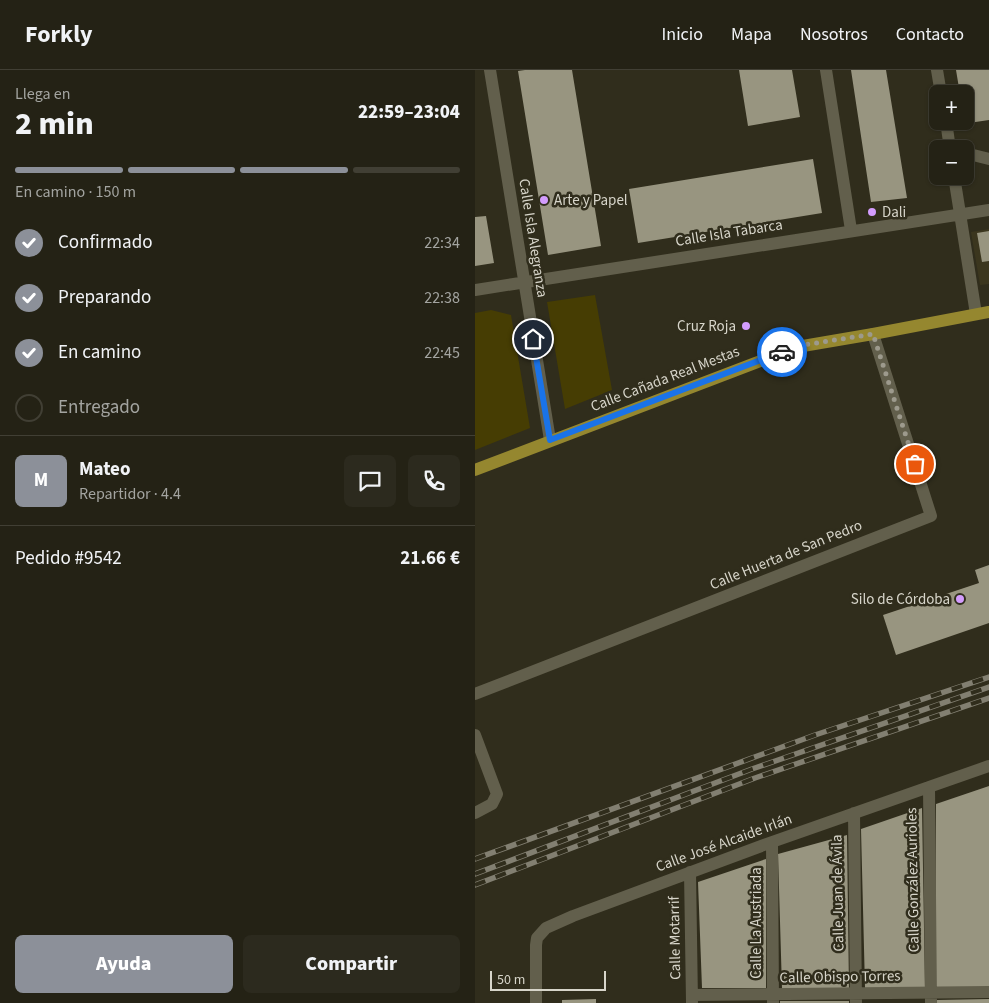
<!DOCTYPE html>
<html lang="es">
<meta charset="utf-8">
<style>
body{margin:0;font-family:"Source Sans 3",sans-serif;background:#2c2a1e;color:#f1f3f6;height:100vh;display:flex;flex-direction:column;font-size:19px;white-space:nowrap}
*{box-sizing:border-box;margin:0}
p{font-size:16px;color:#a3a4a0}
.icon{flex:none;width:28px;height:28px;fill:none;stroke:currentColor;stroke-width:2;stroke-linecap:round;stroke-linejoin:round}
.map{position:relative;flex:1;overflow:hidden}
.sheet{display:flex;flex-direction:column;background:#242215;width:475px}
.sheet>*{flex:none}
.buttons{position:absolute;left:454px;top:15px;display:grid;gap:10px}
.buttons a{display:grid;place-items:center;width:45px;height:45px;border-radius:8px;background:#242215;box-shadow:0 1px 4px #0004,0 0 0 1px #413f34;font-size:25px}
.scale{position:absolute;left:15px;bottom:12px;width:116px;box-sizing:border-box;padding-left:5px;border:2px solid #d7d5ca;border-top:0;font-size:14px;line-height:18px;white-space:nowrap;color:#d7d5ca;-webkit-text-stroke:4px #302d1c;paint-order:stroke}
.pin{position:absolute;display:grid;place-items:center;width:42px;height:42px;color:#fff;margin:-21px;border:2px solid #fff;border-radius:50%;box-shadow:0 1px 5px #0007}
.courier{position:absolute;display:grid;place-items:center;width:50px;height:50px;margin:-25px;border:4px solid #1a73e8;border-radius:50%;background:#fff;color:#222;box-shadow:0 1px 6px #0007}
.summary em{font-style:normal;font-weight:800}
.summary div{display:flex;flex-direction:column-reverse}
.summary{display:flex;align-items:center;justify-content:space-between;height:85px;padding:0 15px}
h1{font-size:32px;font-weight:800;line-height:38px}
.bar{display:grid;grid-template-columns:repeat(4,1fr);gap:8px 5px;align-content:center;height:60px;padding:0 15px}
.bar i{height:6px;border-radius:4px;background:#413f34}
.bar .current{background:#8c9099}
.bar p{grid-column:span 4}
.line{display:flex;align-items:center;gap:12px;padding:0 15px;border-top:1px solid #413f34}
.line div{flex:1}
.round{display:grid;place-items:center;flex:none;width:52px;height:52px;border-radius:8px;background:#2c2a1e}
ol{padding:0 15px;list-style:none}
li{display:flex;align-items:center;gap:15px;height:55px}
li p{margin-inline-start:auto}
li .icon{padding:5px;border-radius:50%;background:#8c9099;color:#fff;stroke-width:4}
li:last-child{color:#a3a4a0}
li i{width:28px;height:28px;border:2px solid #413f34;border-radius:50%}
.primary-button{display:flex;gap:10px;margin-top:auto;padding:10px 15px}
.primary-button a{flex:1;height:58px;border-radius:8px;background:#8c9099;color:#fff;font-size:20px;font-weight:800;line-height:58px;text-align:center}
.primary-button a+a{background:#2c2a1e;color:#f1f3f6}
header{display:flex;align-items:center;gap:30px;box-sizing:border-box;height:70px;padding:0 25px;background:#242215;border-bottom:1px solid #413f34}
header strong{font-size:24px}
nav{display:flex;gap:28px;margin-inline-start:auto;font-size:18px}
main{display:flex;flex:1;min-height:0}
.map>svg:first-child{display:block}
</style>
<header>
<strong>Forkly</strong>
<nav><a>Inicio</a><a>Mapa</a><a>Nosotros</a><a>Contacto</a></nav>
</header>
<main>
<section class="sheet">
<div class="summary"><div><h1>2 min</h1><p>Llega en</p></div><em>22:59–23:04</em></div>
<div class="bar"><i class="current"></i><i class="current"></i><i class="current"></i><i></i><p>En camino · 150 m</p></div>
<ol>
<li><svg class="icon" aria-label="check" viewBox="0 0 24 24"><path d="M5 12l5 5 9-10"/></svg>Confirmado<p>22:34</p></li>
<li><svg class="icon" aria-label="check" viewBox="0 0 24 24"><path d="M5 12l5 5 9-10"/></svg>Preparando<p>22:38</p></li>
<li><svg class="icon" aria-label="check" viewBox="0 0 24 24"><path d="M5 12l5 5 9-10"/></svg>En camino<p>22:45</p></li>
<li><i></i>Entregado</li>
</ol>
<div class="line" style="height:90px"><b class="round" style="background:#8c9099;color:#fff">M</b><div><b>Mateo</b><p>Repartidor · 4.4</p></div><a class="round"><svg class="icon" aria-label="chat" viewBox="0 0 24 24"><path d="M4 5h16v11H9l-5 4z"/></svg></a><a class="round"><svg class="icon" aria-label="phone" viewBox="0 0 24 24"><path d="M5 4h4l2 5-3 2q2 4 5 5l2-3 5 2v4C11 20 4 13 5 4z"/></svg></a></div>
<div class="line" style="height:65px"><div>Pedido #9542</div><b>21.66 €</b></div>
<div class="primary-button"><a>Ayuda</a><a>Compartir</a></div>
</section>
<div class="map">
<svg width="514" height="933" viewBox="0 0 514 933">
<rect width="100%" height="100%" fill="#302d1c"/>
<path fill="#3b361e" d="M514,159v55l-9,1 -9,-53z"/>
<path fill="#463d03" d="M120,225l17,95 -47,19 -18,-107z
M16,240l20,5 19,113 -55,22v-137z"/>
<path fill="#989580" d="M50,0h47l29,176 -53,9 -30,-184z
M264,0h53l8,47 -52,9z
M376,0h35l21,128 -36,4z
M481,0h33v50l-27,4 -1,-3h4v-27h-8l-1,-6h3z
M338,89l9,54 -184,30 -9,-54z
M11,146l8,47 -19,3v-49z
M514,161v30l-7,1 -5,-29z
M514,495v58l-93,32 -13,-40 96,-32 -4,-13z
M514,716v201h-54l1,-183z
M447,738l3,180h-60l-4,-159z
M372,765l2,155 -67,-1 -4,-135z
M291,789v129h-64l-4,-106z
M121,929v4h-34v-3z
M514,929v4h-52v-3z
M305,931h69v2h-69z"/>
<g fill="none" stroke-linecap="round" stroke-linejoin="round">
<path stroke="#625f4c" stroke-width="12" d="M15,0l60,370
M351,0l25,160
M462,0l4,24
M471,51l4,28
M490,83l24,6
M479,106l22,138
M0,220l514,-80
M0,624l456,-178 -58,-182
M0,665l22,59 -5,10 -17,9
M454,717l2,216
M379,743l2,190
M297,772l1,161
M215,802l2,130
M217,925l297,-3
M61,933v-58l1,-7 9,-10 27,-12 199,-74 217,-76"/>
<path stroke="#95872f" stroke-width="12" d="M0,400l322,-123 76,-13 116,-22"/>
<defs>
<path id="rail" d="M0,789l340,-124 174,-58
M0,804l277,-105 237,-82
M0,815l280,-107 234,-80"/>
</defs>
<use href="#rail" stroke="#827f71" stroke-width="5.5"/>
<use href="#rail" stroke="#302d1c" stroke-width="4" stroke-dasharray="11" stroke-linecap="butt"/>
</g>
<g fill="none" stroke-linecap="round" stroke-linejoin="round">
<path stroke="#9d9a8d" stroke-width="5" stroke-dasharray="0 9" d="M307,282l15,-6 76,-12 42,130"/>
<path stroke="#1a73e8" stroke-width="6" d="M58,269l17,101 232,-88"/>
</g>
<g fill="#d39cfd" stroke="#302d1c" stroke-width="2">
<circle cx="69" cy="130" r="5"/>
<circle cx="397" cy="142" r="5"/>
<circle cx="271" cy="256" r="5"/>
<circle cx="485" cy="529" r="5"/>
</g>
<g text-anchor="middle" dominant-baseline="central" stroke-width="5" stroke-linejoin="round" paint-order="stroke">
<g font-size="15" fill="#d7d5ca" stroke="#302d1c" text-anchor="start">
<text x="79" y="130">Arte y Papel</text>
<text x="407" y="142">Dali</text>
<text x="261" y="256" text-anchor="end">Cruz Roja</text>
<text x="475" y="529" text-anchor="end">Silo de Córdoba</text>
</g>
<g font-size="15" fill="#d7d5ca" stroke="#302d1c">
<text transform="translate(254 163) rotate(-9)">Calle Isla Tabarca</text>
<text transform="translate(58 168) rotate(81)">Calle Isla Alegranza</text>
<text transform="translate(190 309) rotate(-21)">Calle Cañada Real Mestas</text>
<text transform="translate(311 485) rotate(-22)">Calle Huerta de San Pedro</text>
<text transform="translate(249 773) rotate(-20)">Calle José Alcaide Irlán</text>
<text transform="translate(438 810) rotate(-91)">Calle González Aurioles</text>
<text transform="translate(363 823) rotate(-91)">Calle Juan de Ávila</text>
<text transform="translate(281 853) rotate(-90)">Calle La Austriada</text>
<text transform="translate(200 868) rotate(-91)">Calle Motarrif</text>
<text transform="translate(365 907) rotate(-1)">Calle Obispo Torres</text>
</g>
</g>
</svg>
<div class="buttons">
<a>+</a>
<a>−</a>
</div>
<div class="scale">50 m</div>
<div class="pin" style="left:440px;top:394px;background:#ea580c"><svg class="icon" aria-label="bag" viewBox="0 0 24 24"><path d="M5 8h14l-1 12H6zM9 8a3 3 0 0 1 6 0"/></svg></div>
<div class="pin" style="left:58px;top:269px;background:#1f2937"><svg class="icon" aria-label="home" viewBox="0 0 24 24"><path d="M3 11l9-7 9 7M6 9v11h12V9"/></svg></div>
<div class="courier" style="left:307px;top:282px"><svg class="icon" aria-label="car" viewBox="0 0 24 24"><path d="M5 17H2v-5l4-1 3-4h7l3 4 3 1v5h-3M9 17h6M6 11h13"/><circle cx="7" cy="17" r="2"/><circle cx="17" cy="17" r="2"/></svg></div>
</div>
</main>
